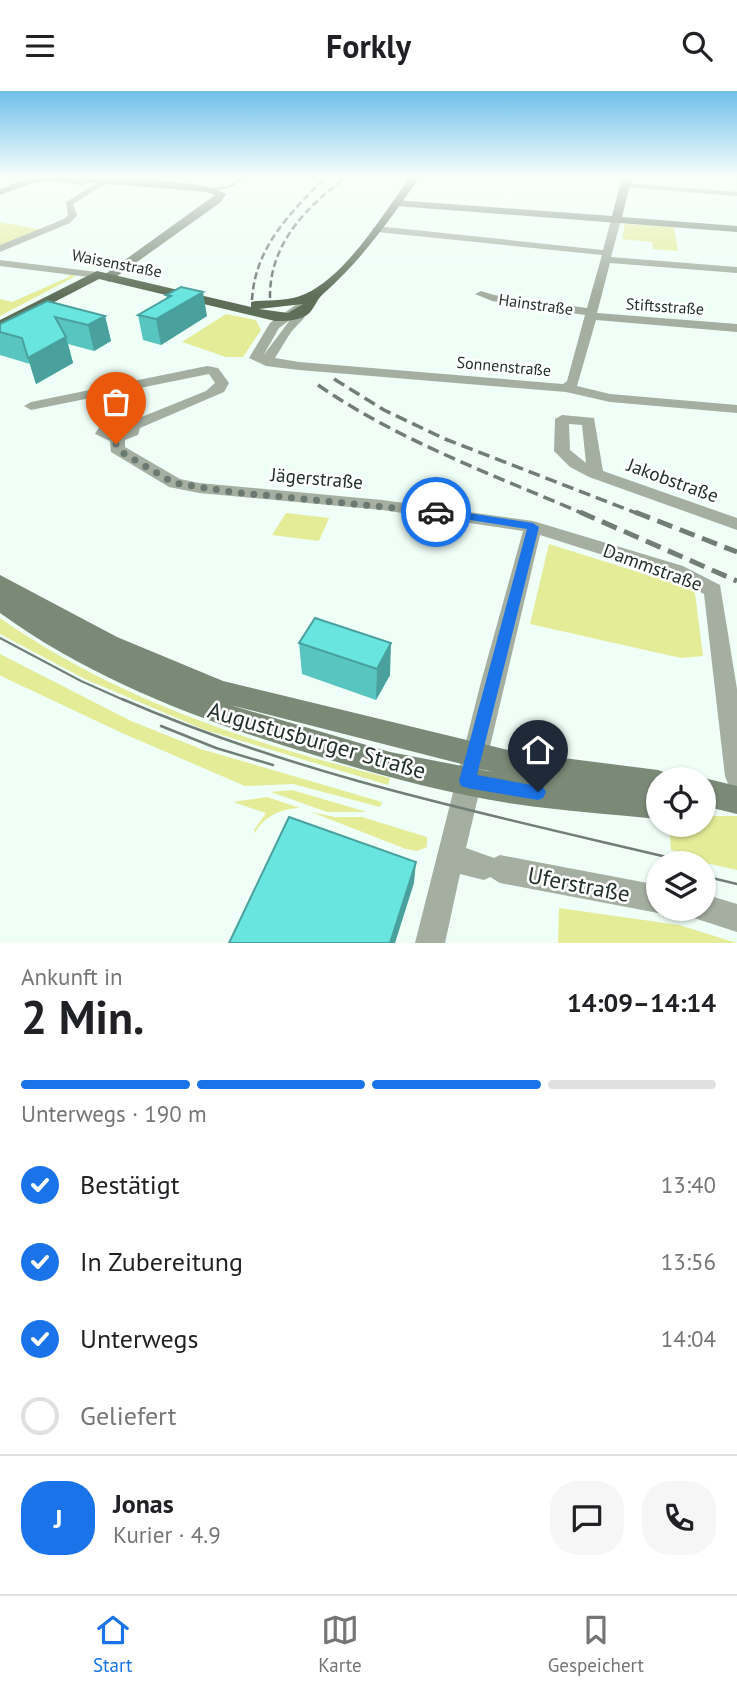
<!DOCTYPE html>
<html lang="de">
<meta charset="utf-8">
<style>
body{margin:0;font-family:"PT Sans",sans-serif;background:#f6f6f6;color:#202124;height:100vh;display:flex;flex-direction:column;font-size:26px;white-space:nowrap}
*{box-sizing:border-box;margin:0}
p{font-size:23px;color:#757577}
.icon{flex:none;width:38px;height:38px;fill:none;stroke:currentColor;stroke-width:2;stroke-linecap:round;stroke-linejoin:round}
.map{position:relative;height:852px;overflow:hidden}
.details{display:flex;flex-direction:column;background:#fff;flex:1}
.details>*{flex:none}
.buttons{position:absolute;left:646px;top:676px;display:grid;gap:14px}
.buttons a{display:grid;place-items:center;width:70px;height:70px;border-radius:50%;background:#fff;box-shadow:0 2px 5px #0004;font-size:35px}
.pin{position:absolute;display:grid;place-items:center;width:60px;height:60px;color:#fff;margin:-72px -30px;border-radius:50% 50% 50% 0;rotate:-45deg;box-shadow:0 0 7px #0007}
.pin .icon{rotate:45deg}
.courier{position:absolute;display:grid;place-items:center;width:70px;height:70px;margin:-35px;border:5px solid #1a73e8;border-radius:50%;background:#fff;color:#222;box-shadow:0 2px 9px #0007}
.overview em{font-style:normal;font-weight:700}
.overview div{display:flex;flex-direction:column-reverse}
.overview{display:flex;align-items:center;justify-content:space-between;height:119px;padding:0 21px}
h1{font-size:46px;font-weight:700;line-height:52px}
.bar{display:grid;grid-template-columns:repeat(4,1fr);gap:10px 7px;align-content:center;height:84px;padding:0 21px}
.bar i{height:9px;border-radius:5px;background:#e0e0e0}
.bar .active{background:#1a73e8}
.bar p{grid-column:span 4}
.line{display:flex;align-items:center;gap:18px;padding:0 21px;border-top:2px solid #e0e0e0}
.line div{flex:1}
.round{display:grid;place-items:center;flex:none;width:74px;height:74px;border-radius:28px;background:#f6f6f6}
ol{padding:0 21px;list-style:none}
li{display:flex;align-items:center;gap:21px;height:77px}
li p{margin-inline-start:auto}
li .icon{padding:7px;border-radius:50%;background:#1a73e8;color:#fff;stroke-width:4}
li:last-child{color:#757577}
li i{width:38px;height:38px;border:4px solid #e0e0e0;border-radius:50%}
header{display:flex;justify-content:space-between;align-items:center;height:91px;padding:0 21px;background:#fff;font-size:32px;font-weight:700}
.menu{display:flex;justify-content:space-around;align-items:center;height:98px;border-top:2px solid #e0e0e0;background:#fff;font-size:19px;color:#757577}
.menu a{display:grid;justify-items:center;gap:4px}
.menu .active{color:#1a73e8}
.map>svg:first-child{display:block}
</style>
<header><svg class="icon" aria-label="menu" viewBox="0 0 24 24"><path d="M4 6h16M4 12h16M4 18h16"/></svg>Forkly<svg class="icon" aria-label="search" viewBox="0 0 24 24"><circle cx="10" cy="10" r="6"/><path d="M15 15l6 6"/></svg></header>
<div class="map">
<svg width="737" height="852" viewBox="0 0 737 852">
<rect width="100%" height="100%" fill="#effef7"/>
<path fill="#e4ec98" d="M0,131l42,8 -42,17z
M625,133l49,3 4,24 -25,-2 -1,-7 -30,-3z
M59,181l17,4 -76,40v-17l12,3 59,-26z
M226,223l30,6 5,10 -18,27h-17l-44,-15z
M286,422l43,5 -10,23 -47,-6z
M549,453l140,44 6,5 8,63 -22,2 -151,-34z
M0,527c117,82 253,126 390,160l-2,7 -183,-55 -120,-51 -85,-45z
M0,563l131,67 70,28 181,53 -2,5 -87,-23 -48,2 -123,-53 -119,-56 -3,-2z
M292,699l75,22h-40l-56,-20z
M267,706l33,11c-18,0 -37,9 -45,25l-1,-3 12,-17 -33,-11z
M311,721l24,5h27l65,20v10l-10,4 -11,-2z
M704,725h33v54l-44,-10 -1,-5 -21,-5 -2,-26h35z
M559,817l120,17 58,18h-179z"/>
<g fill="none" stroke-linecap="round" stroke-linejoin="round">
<path fill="#a4aea1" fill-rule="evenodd" d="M103,88l7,2 -37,23 4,11 -7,8 -70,29v-7l64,-26 4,-4 -2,-13z
M625,92l112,9v4l-115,-9z
M616,126l5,3 -10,37 126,10v6l-127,-10 -13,50 140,11v8l-141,-12 -19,66 33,8 127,11v8l-127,-11 -44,-10 -267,-22 -33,-4 -17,-8 21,-35 44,-31 6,3 -23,19 8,3 -14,15 -16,26 24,4 264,22 4,-3 18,-66 -93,-14 -17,-7 6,-3 13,4 93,13 15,-53 -225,-23 -5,-3 5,-3 226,24 8,-30zM290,229l-27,36 16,-28z
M0,169l97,12 5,3 -5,3 -97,-12z
M207,275l11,2 11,15 -5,9 -84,36 -2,7 -13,5v7l55,32 19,4 183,17 151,21 150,45 37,19 17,104v98l-9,-3 -3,-8 -21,-182 -35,-18 -129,-41 -74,313 28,10 6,-3 158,30v23l10,1 -10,4 -158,-30 -10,-6 -6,3 -24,-6 -15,69h-30l66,-261 42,-151 -141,-21 -183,-17 -30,-6 -58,-35 -1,-11 -15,-7 6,-10 19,-6 14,2 72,-29 9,-8 -6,-9 -178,36 -7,-4 7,-4zM121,336l4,3 -8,3 -5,-1z
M562,324l32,3 9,53 134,47v12l-148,-53 -19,-10 -16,-16 1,-32zM569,333l13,1 4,38 -16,-13z
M704,803l33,10v28l-43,-14 -4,-10h14z"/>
<path fill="#7b8977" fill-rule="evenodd" d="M32,86c35,0 171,-1 194,17l-5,8 -112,80 -6,-4 1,-3 111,-80 -8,-3 -120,-11 -4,4 -42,-5 -41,15v-6z
M622,86h10l-10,40 115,9v6l-341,-26 -5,-3 5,-3 216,16z
M0,484l117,62 106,44 293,71 142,18 11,4 2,5h-13v40c-48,-5 -96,-8 -143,-15 -65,-10 -129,-27 -191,-46 -114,-34 -227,-75 -324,-145zM230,614l263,67 -103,-20z
M704,687l33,8v28l-33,-8z"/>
<path fill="#5e6f59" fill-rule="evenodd" d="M410,86h10c-30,42 -58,83 -97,117 -7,6 -9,16 -16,21 -9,6 -22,6 -32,6l-176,-42 -99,51v-10l97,-49 154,36v-5l5,-1c16,-1 34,0 49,-7 41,-18 79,-81 105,-117zM303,213l-15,9 -29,-4z"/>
<path stroke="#6f7e77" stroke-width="2" d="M11,94l42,-6 151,11 25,-3 16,-10
M0,547l81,43 45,20"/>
<path stroke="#6f7e77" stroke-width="2.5" d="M122,608c182,79 378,118 570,164
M161,635l55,22 57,17
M704,785l33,8"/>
<path stroke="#6f7e77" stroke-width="2.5" stroke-dasharray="7 3.5" stroke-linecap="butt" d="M270,207c-1,-53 36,-92 77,-121
M252,209c3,-53 38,-87 74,-123"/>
<path stroke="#6f7e77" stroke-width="3.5" stroke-dasharray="12 6" stroke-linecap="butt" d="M334,288l50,31 61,29 194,75
M318,294c81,56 176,90 266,129"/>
<path stroke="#6f7e77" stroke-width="5" stroke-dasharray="16 8" stroke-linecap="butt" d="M580,421l157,69
M635,421l102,40"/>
</g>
<path fill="#59c5c0" d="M181,196l26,29 -46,29 -18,-5 -5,-25 29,-16 -1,-4z
M47,210l58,15 6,25 -17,10 -26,-7 5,19 -37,21 -6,-20 -30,-9v-31z
M315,527l75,57 -14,25 -74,-26 -3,-31z"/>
<path fill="#49a09c" d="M203,201l4,24 -46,29 -5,-26z
M105,225l6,25 -17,10 -6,-26z
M66,246l7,26 -37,21 -8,-26z
M391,552l-1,32 -14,25 1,-31z
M416,771l-2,21 -19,60h-5z"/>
<path fill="#68e5df" stroke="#49a09c" stroke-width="2" d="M181,196l22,5 -47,27 -18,-4 33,-19 -5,-1z
M47,210l58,15 -17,9 -33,-8 11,20 -38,21 -6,-20 -22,-6v-8z
M315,527l76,25 -14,26 -78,-26z
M289,726l127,45 -26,81h-161z"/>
<linearGradient id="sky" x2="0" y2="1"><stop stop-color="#70c0ea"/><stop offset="0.42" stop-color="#f8fffb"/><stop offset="1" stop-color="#f8fffb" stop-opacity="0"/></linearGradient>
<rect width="737" height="205" fill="url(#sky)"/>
<path fill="#1a73e8" d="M436,417l97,15 6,4 -62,248 66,12 3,5 -3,6 -5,2 -71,-12 -6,-2 -2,-5 68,-252 -95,-15v-5z"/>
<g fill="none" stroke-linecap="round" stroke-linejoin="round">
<path stroke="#6a7972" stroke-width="7" stroke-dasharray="0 12.6" d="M116,353l7,9 51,30 58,9 204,20"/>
</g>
<g text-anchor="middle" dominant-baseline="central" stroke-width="5" stroke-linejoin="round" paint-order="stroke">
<g font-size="16" fill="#22312a" stroke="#fff">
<text transform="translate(117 172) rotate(11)">Waisenstraße</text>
<text transform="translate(536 213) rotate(8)">Hainstraße</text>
<text transform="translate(665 215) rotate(4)">Stiftsstraße</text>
<text transform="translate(504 275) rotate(5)">Sonnenstraße</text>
</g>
<g font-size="19" fill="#22312a" stroke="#fff">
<text transform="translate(317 387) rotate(5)">Jägerstraße</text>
<text transform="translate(673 389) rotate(20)">Jakobstraße</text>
<text transform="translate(653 476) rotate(20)">Dammstraße</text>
</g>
<g font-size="23" fill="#22312a" stroke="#fff">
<text transform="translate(317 649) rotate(16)">Augustusburger Straße</text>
<text transform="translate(579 793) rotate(11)">Uferstraße</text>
</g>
</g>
</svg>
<div class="buttons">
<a><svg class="icon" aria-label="locate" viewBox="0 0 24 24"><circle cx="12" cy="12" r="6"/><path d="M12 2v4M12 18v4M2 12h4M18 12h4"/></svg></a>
<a><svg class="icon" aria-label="layers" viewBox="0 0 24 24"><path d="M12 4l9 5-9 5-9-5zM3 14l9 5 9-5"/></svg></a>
</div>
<div class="pin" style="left:116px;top:353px;background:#ea580c"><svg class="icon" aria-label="bag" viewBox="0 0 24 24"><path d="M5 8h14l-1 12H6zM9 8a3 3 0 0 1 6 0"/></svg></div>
<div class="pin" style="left:538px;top:701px;background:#1f2937"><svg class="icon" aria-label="home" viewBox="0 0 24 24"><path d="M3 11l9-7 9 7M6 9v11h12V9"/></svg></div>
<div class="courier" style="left:436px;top:421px"><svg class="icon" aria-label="car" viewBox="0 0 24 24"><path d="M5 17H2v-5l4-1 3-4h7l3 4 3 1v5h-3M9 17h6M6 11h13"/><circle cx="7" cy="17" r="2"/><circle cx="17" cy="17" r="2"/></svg></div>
</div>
<section class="details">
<div class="overview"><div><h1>2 Min.</h1><p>Ankunft in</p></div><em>14:09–14:14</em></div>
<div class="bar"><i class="active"></i><i class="active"></i><i class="active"></i><i></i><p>Unterwegs · 190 m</p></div>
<ol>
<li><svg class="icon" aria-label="check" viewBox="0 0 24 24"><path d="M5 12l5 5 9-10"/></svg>Bestätigt<p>13:40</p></li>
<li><svg class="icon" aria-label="check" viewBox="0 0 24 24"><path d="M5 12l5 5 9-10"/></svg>In Zubereitung<p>13:56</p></li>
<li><svg class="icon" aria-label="check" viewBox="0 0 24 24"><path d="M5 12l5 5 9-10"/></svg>Unterwegs<p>14:04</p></li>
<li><i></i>Geliefert</li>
</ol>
<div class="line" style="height:126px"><b class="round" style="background:#1a73e8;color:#fff">J</b><div><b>Jonas</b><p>Kurier · 4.9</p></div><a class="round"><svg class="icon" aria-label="chat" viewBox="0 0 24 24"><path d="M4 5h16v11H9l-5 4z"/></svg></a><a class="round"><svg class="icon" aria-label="phone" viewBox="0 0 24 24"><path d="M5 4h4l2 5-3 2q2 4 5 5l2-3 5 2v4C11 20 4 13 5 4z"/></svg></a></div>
</section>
<nav class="menu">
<a class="active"><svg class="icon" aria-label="home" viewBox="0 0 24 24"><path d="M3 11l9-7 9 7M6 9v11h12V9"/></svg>Start</a>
<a><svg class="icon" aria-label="map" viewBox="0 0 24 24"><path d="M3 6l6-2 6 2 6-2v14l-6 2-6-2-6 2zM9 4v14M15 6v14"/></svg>Karte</a>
<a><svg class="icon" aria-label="saved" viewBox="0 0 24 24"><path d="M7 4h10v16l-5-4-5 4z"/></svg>Gespeichert</a>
</nav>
